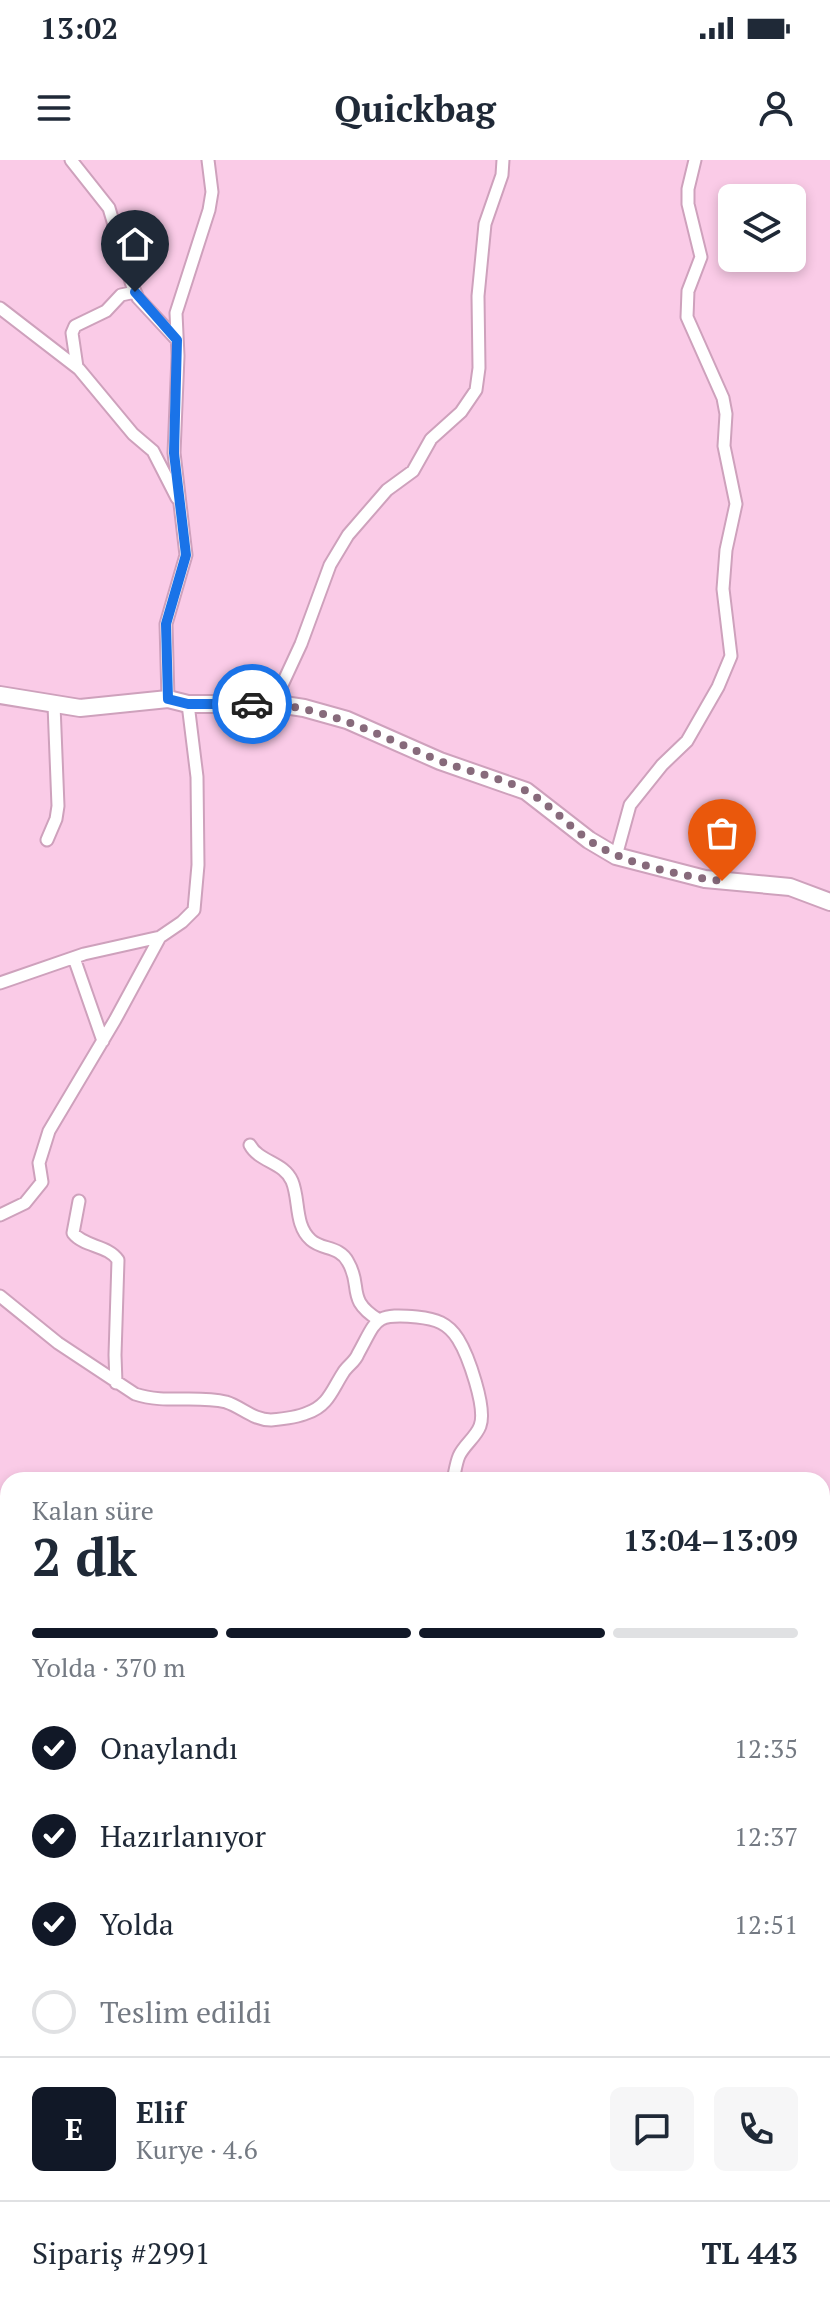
<!DOCTYPE html>
<html lang="tr">
<meta charset="utf-8">
<style>
body{margin:0;font-family:"PT Serif",serif;background:#f6f6f7;color:#1f2937;height:100vh;display:flex;flex-direction:column;font-size:30px;white-space:nowrap}
*{box-sizing:border-box;margin:0}
p{font-size:26px;color:#747a83}
.icon{flex:none;width:44px;height:44px;fill:none;stroke:currentColor;stroke-width:2;stroke-linecap:round;stroke-linejoin:round}
.map{position:relative;flex:1;overflow:hidden}
.side{position:absolute;left:0px;top:1312px;width:830px;height:850px;display:flex;flex-direction:column;background:#fff;border-radius:24px 24px 0 0;box-shadow:0 4px 12px #0003}
.side>*{flex:none}
.tools{position:absolute;left:718px;top:24px;display:grid;gap:16px}
.tools a{display:grid;place-items:center;width:88px;height:88px;border-radius:12px;background:#fff;box-shadow:0 4px 12px #0003;font-size:40px}
.pin{position:absolute;display:grid;place-items:center;width:68px;height:68px;color:#fff;margin:-82px -34px;border-radius:50% 50% 50% 0;rotate:-45deg;box-shadow:0 0 8px #0007}
.pin .icon{rotate:45deg}
.courier{position:absolute;display:grid;place-items:center;width:80px;height:80px;margin:-40px;border:6px solid #1a73e8;border-radius:50%;background:#fff;color:#222;box-shadow:0 2px 10px #0007}
.headline em{font-style:normal;font-weight:800}
.headline div{display:flex;flex-direction:column-reverse}
.headline{display:flex;align-items:center;justify-content:space-between;height:136px;padding:0 32px}
h1{font-size:52px;font-weight:800;line-height:60px}
.bar{display:grid;grid-template-columns:repeat(4,1fr);gap:12px 8px;align-content:center;height:96px;padding:0 32px}
.bar i{height:10px;border-radius:6px;background:#e0e1e3}
.bar .on{background:#111827}
.bar p{grid-column:span 4}
.line{display:flex;align-items:center;gap:20px;padding:0 32px;border-top:2px solid #e0e1e3}
.line div{flex:1}
.round{display:grid;place-items:center;flex:none;width:84px;height:84px;border-radius:12px;background:#f6f6f7}
ol{padding:0 32px;list-style:none}
li{display:flex;align-items:center;gap:24px;height:88px}
li p{margin-inline-start:auto}
li .icon{padding:8px;border-radius:50%;background:#111827;color:#fff;stroke-width:4}
li:last-child{color:#747a83}
li i{width:44px;height:44px;border:4px solid #e0e1e3;border-radius:50%}
.status{display:flex;justify-content:space-between;align-items:center;height:56px;padding:0 40px;background:#fff;direction:ltr}
.status svg{height:22px;fill:currentColor}
header{display:flex;justify-content:space-between;align-items:center;height:104px;padding:0 32px;background:#fff;font-size:36px;font-weight:800}
.map>svg:first-child{display:block}
</style>
<div class="status"><b>13:02</b><svg viewBox="0 0 49 12"><path d="M0 12V9h3v3zM5 12V6h3v6zM10 12V3h3v9zM15 12V0h3v12zM26 1h20v11H26zM47 4h2v5h-2z"/></svg></div>
<header><svg class="icon" aria-label="menu" viewBox="0 0 24 24"><path d="M4 6h16M4 12h16M4 18h16"/></svg>Quickbag<svg class="icon" aria-label="person" viewBox="0 0 24 24"><circle cx="12" cy="8" r="4"/><path d="M4 21q1-7 8-7t8 7"/></svg></header>
<div class="map">
<svg width="830" height="2161" viewBox="0 0 830 2161">
<rect width="100%" height="100%" fill="#facbe7"/>
<path fill="#e3a892" d="M830,2144v17h-49l20,-7h21v-7z"/>
<g fill="none" stroke-linecap="round" stroke-linejoin="round">
<defs>
<path id="street" d="M71,0l38,48 23,77 6,13 39,42
M0,148l79,61 54,65 20,17 24,47
M77,207l-5,-34 3,-7 31,-15 15,-16 14,-3
M168,539l-2,-75 20,-69 -12,-102 4,-97 -2,-43 33,-103 3,-18 -4,-32
M278,544l4,-19 19,-41 29,-79 18,-30 39,-45 26,-19 18,-32 30,-27 15,-22 3,-22 -1,-72 7,-72 17,-49 1,-15
M47,680l9,-21 2,-13 -4,-101
M616,696l14,-51 32,-40 25,-24 31,-54 13,-31 -8,-67 3,-39 10,-46 -12,-58 2,-32 -3,-16 -36,-81 1,-26 13,-34 -13,-53v-15l7,-29
M74,798l29,83
M0,823l84,-29 76,-17 22,-15 12,-12 4,-45 -1,-88 -9,-73
M250,985c9,17 34,17 42,36 8,19 2,44 19,59 11,10 29,6 37,22 15,25 -3,37 31,58
M79,1041l-6,32c11,14 35,12 45,27l-3,95 1,28
M0,1055l25,-12 17,-21 -3,-19 10,-32 66,-111 45,-83
M0,1136l58,47 77,51c30,10 61,1 91,8 16,5 27,18 45,18 11,-1 27,-3 36,-7 21,-7 25,-23 36,-40 4,-7 12,-11 15,-19 19,-34 15,-41 59,-37 19,2 31,6 41,22 10,16 29,69 22,87 -4,11 -16,19 -21,30 -3,7 -4,16 -6,24
M0,1479l8,6
M822,1541h8
M0,1679l8,-22
M0,1731l8,9
M822,1731h8
M0,1869l8,7
M822,1874l8,-7
M0,1948l8,-9
M822,2063l8,-2
M822,2140l8,-3
M112,2154l3,7
M240,2154l4,7
M398,2154l8,7
M729,2154l5,7
M0,2159l19,-5
M411,2161l6,-7
M759,2161l20,-7"/>
<path id="secondary" d="M0,535l80,13 88,-9 20,5h90l26,4 43,12 93,41 86,30 63,49 27,16 89,23 85,8 40,15
M822,1981l8,-2
M0,2062l8,-2"/>
</defs>
<use href="#street" stroke="#cea1bc" stroke-width="15"/>
<use href="#secondary" stroke="#cea1bc" stroke-width="20"/>
<use href="#street" stroke="#fff" stroke-width="11"/>
<use href="#secondary" stroke="#fff" stroke-width="16"/>
</g>
<g fill="none" stroke-linecap="round" stroke-linejoin="round">
<path stroke="#876a7b" stroke-width="8" stroke-dasharray="0 14.4" d="M252,544c72,-2 131,35 196,60 26,9 56,14 80,28 23,13 40,34 62,49 34,23 91,35 132,40"/>
<path stroke="#1a73e8" stroke-width="10" d="M135,132l42,48 -3,113 12,102 -20,69 2,75 20,5h64"/>
</g>
</svg>
<div class="tools">
<a><svg class="icon" aria-label="layers" viewBox="0 0 24 24"><path d="M12 4l9 5-9 5-9-5zM3 14l9 5 9-5"/></svg></a>
</div>
<div class="pin" style="left:722px;top:721px;background:#ea580c"><svg class="icon" aria-label="bag" viewBox="0 0 24 24"><path d="M5 8h14l-1 12H6zM9 8a3 3 0 0 1 6 0"/></svg></div>
<div class="pin" style="left:135px;top:132px;background:#1f2937"><svg class="icon" aria-label="home" viewBox="0 0 24 24"><path d="M3 11l9-7 9 7M6 9v11h12V9"/></svg></div>
<div class="courier" style="left:252px;top:544px"><svg class="icon" aria-label="car" viewBox="0 0 24 24"><path d="M5 17H2v-5l4-1 3-4h7l3 4 3 1v5h-3M9 17h6M6 11h13"/><circle cx="7" cy="17" r="2"/><circle cx="17" cy="17" r="2"/></svg></div>
<section class="side">
<div class="headline"><div><h1>2 dk</h1><p>Kalan süre</p></div><em>13:04–13:09</em></div>
<div class="bar"><i class="on"></i><i class="on"></i><i class="on"></i><i></i><p>Yolda · 370 m</p></div>
<ol>
<li><svg class="icon" aria-label="check" viewBox="0 0 24 24"><path d="M5 12l5 5 9-10"/></svg>Onaylandı<p>12:35</p></li>
<li><svg class="icon" aria-label="check" viewBox="0 0 24 24"><path d="M5 12l5 5 9-10"/></svg>Hazırlanıyor<p>12:37</p></li>
<li><svg class="icon" aria-label="check" viewBox="0 0 24 24"><path d="M5 12l5 5 9-10"/></svg>Yolda<p>12:51</p></li>
<li><i></i>Teslim edildi</li>
</ol>
<div class="line" style="height:144px"><b class="round" style="background:#111827;color:#fff">E</b><div><b>Elif</b><p>Kurye · 4.6</p></div><a class="round"><svg class="icon" aria-label="chat" viewBox="0 0 24 24"><path d="M4 5h16v11H9l-5 4z"/></svg></a><a class="round"><svg class="icon" aria-label="phone" viewBox="0 0 24 24"><path d="M5 4h4l2 5-3 2q2 4 5 5l2-3 5 2v4C11 20 4 13 5 4z"/></svg></a></div>
<div class="line" style="height:104px"><div>Sipariş #2991</div><b>TL 443</b></div>
</section>
</div>
